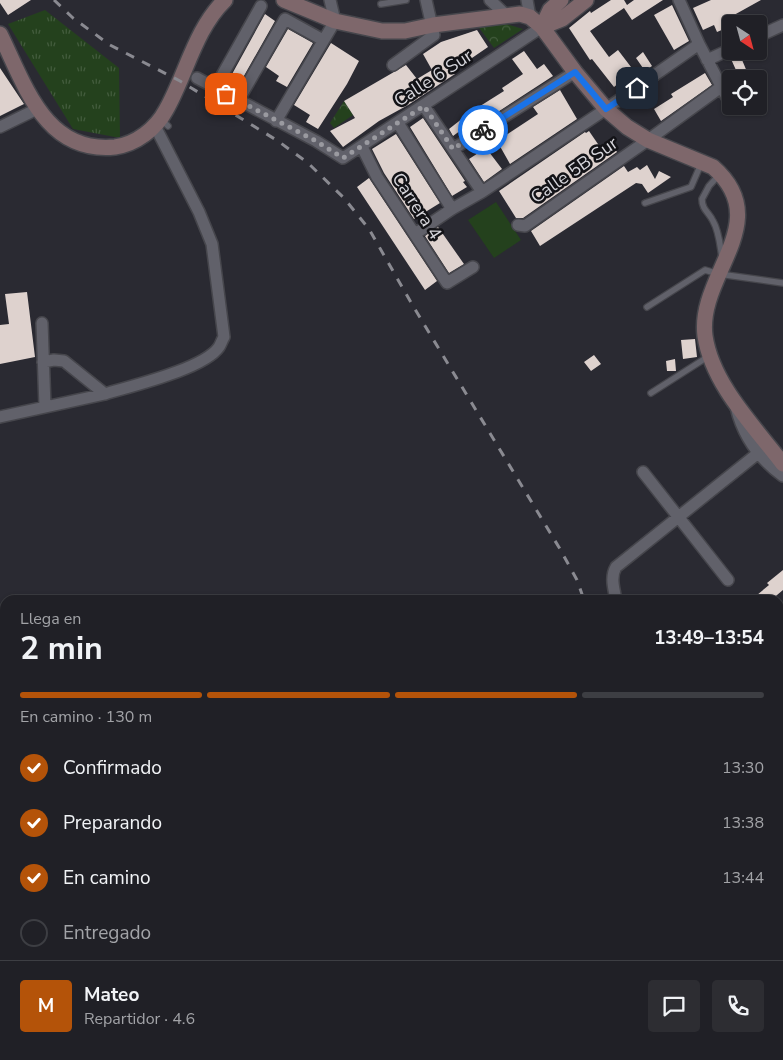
<!DOCTYPE html>
<html lang="es">
<meta charset="utf-8">
<style>
body{margin:0;font-family:"Nunito Sans",sans-serif;background:#2d2d32;color:#f1f3f6;height:100vh;display:flex;flex-direction:column;font-size:19px;white-space:nowrap}
*{box-sizing:border-box;margin:0}
p{font-size:16px;color:#a2a3a7}
.icon{flex:none;width:28px;height:28px;fill:none;stroke:currentColor;stroke-width:2;stroke-linecap:round;stroke-linejoin:round}
.map{position:relative;flex:1;overflow:hidden}
.side{position:absolute;left:0px;top:595px;width:784px;height:465px;display:flex;flex-direction:column;background:#202026;border-radius:15px 15px 0 0;box-shadow:0 1px 4px #0004,0 0 0 1px #3d3e43}
.side>*{flex:none}
.needle{width:32px;rotate:144deg}
.tools{position:absolute;left:722px;top:15px;display:grid;gap:10px}
.tools a{display:grid;place-items:center;width:45px;height:45px;border-radius:5px;background:#202026;box-shadow:0 1px 4px #0004,0 0 0 1px #3d3e43;font-size:25px}
.pin{position:absolute;display:grid;place-items:center;width:42px;height:42px;color:#fff;margin:-21px;border-radius:10px;box-shadow:0 2px 8px #0006}
.courier{position:absolute;display:grid;place-items:center;width:50px;height:50px;margin:-25px;border:4px solid #1a73e8;border-radius:50%;background:#fff;color:#222;box-shadow:0 1px 6px #0007}
.headline em{font-style:normal;font-weight:700}
.headline div{display:flex;flex-direction:column-reverse}
.headline{display:flex;align-items:center;justify-content:space-between;height:85px;padding:0 20px}
h1{font-size:32px;font-weight:700;line-height:38px}
.bar{display:grid;grid-template-columns:repeat(4,1fr);gap:8px 5px;align-content:center;height:60px;padding:0 20px}
.bar i{height:6px;border-radius:4px;background:#3d3e43}
.bar .active{background:#b45309}
.bar p{grid-column:span 4}
.line{display:flex;align-items:center;gap:12px;padding:0 20px;border-top:1px solid #3d3e43}
.line div{flex:1}
.round{display:grid;place-items:center;flex:none;width:52px;height:52px;border-radius:5px;background:#2d2d32}
ol{padding:0 20px;list-style:none}
li{display:flex;align-items:center;gap:15px;height:55px}
li p{margin-inline-start:auto}
li .icon{padding:5px;border-radius:50%;background:#b45309;color:#fff;stroke-width:4}
li:last-child{color:#a2a3a7}
li i{width:28px;height:28px;border:2px solid #3d3e43;border-radius:50%}
.map>svg:first-child{display:block}
</style>
<div class="map">
<svg width="783" height="1060" viewBox="0 0 783 1060">
<defs>
<pattern id="grass-tufts" width="24" height="20" patternUnits="userSpaceOnUse" patternTransform="scale(1.25)"><rect width="24" height="20" fill="#24411d"/><path d="M3 7l-1-3M5 7V3M7 7l1-3M15 17l-1-3M17 17v-4M19 17l1-3" fill="none" stroke="#435c3d"/></pattern>
<pattern id="forest-crowns" width="20" height="18" patternUnits="userSpaceOnUse" patternTransform="scale(1.25)"><rect width="20" height="18" fill="#24411d"/><path d="M2 6a3 3 0 1 1 6 0M12 15a3 3 0 1 1 6 0" fill="none" stroke="#435c3d"/></pattern>
</defs>
<rect width="100%" height="100%" fill="#2a2a32"/>
<path fill="url(#grass-tufts)" d="M45,10l74,58 1,70 -47,-9 -65,-105z
M0,1018l5,6v31h24l4,5h-33z
M64,1055h89l4,5h-89z
M539,1055h54l2,5h-54z"/>
<path fill="url(#forest-crowns)" d="M503,23l20,6 -29,19 -17,-23z
M344,101l9,14 -19,13 -4,-5z"/>
<path fill="#24411d" d="M496,202l25,38 -27,18 -26,-38z"/>
<g fill="none" stroke-linecap="round" stroke-linejoin="round">
<path stroke="#011c1e" stroke-width="3" d="M0,998l5,6
M46,1055l4,5"/>
</g>
<path fill="#ded2ce" d="M0,0h31l-23,15 -8,-12z
M611,0h13l3,5 7,-5h29l-31,20 -8,-12 -34,23 19,26 9,-7 13,17 -8,6 3,4 -12,10 -22,-28 -2,1 -21,-32 21,-17 1,2z
M711,0h50l-27,15 4,9h-7v2l-14,6 -3,-7 -11,5 -10,-22z
M672,5l17,36 -15,9 -20,-35z
M265,14l10,7 -39,69 -10,-5z
M288,29l25,14 -26,44 -11,-6 3,-5 -13,-9z
M477,30l11,17 -35,24 2,3 -47,31 -29,16 -36,26 -13,-16 25,-13 -11,-17 62,-36 11,14 15,-9 -9,-16 18,-12z
M331,43l28,18 -12,23 -29,45 -12,-7 4,-7 -16,-10z
M524,51l13,18 7,-5 9,12 -69,45 -7,-13 27,-17 -2,-3 21,-14 -11,-15z
M643,52l9,14 -7,5 -9,-13z
M740,55l10,24h-10l-9,-20z
M0,68l24,36 -24,12z
M705,73l7,12 -51,36 -7,-12 19,-12 -2,-3z
M560,90l17,29 -67,45 -13,-23 41,-27 -5,-7z
M423,118l42,63 -2,1 4,5 -15,9 -42,-69z
M463,118l5,7 -15,11 -4,-7z
M589,131l11,16 9,-7 8,12 -94,66h-7l-17,-27 86,-59 1,1z
M396,134l44,69 -26,16 -30,-46 -12,-24z
M486,148l16,21 -18,13 -15,-23z
M647,165l8,14 4,-8 12,6 -23,16 -6,-9 -6,-1 -96,63 -9,-15 93,-65 4,6 9,-5 3,3z
M369,178l68,103 -12,9 -68,-103z
M438,227l26,37 -15,9 -24,-37z
M27,292l8,65 -35,7v-39l9,-1 -4,-30z
M695,339l2,18 -14,2 -2,-19z
M594,355l7,9 -10,7 -7,-9z
M675,359l1,12h-9l-1,-10z
M783,570v20l-12,10h-20l18,-15 -2,-2z"/>
<g fill="none" stroke-linecap="round" stroke-linejoin="round">
<defs>
<path id="lane" d="M381,4l25,-4
M161,119l7,7
M719,175l-10,11 -7,13c0,11 7,13 11,22 6,10 7,24 9,36
M645,203l46,-16 10,-23
M647,307l58,-37 14,4 64,9
M651,393l58,-37"/>
<path id="street" d="M490,0l17,16
M527,0l3,17
M679,0l20,44 33,63
M759,36l24,-11
M707,60l24,-11
M393,65l41,-30 -8,-35
M197,78l119,63 27,17 199,-131
M215,88l46,-82
M238,101l47,-82 38,21
M424,106l58,86
M276,121l59,-100 -5,-21
M398,123l54,86
M0,127l37,-18
M362,147l15,30 70,106 26,-16
M453,149l122,-77
M518,225l7,1 123,-86 73,-53
M415,234l37,-25 30,-17 124,-83 93,-65
M42,323l3,84
M43,362l11,-2 10,1 41,33c26,-8 99,-25 114,-47 2,-3 3,-7 5,-10l-12,-93 -13,-32 -44,-86
M736,407c7,29 22,51 47,69
M0,417l105,-23
M643,472l85,108
M616,600c-2,-11 -6,-23 0,-33l141,-113
M779,698l4,-5
M779,712l4,26
M779,819l4,-1
M779,860l4,-2
M779,903l4,17
M779,967h4
M779,1004h4
M779,1046l4,-1
M173,1055l5,5
M476,1055l3,5
M527,1055l2,5
M593,1055l2,5
M326,1060l3,-5
M404,1060l5,-5"/>
<path id="secondary" d="M284,0l51,21 47,10h23l28,-6 87,-11 10,3 12,10 33,45 31,37 21,18 21,13 65,27c63,55 -16,108 -8,169 7,48 49,90 78,128
M542,27l20,-8 24,-19
M542,27l8,-17 11,-10
M0,34c25,51 45,120 115,113 21,-3 41,-18 51,-37 20,-35 29,-81 59,-110"/>
</defs>
<use href="#lane" stroke="#46464c" stroke-width="8"/>
<use href="#street" stroke="#46464c" stroke-width="14"/>
<use href="#secondary" stroke="#46464c" stroke-width="18"/>
<use href="#lane" stroke="#61616a" stroke-width="5.5"/>
<use href="#street" stroke="#61616a" stroke-width="11"/>
<use href="#secondary" stroke="#7e676b" stroke-width="15"/>
<path stroke="#8a8a91" stroke-width="3" stroke-dasharray="9 9" stroke-linecap="butt" d="M54,0l19,18 37,27 70,36 98,60 30,22 36,35 25,31 44,77 147,243 17,31 7,20
M622,1055l2,5"/>
</g>
<g fill="none" stroke-linecap="round" stroke-linejoin="round">
<path stroke="#9a9aa0" stroke-width="5" stroke-dasharray="0 9" d="M226,94l90,47 27,17 81,-52 29,43 30,-19"/>
<path stroke="#1a73e8" stroke-width="6" d="M483,130l92,-58 31,37 31,-21"/>
</g>
<g text-anchor="middle" dominant-baseline="central" stroke-width="5" stroke-linejoin="round" paint-order="stroke">
<g font-size="18" fill="#d6d6dc" stroke="#131317">
<text transform="translate(433 78) rotate(-33)">Calle 6 Sur</text>
<text transform="translate(574 170) rotate(-35)">Calle 5B Sur</text>
<text transform="translate(417 206) rotate(57)">Carrera 4</text>
</g>
</g>
</svg>
<div class="tools">
<a><svg class="needle" viewBox="-14 -14 28 28"><path d="M0-13l5 13h-10z" fill="#e53935"/><path d="M0 13l5-13h-10z" fill="#a2a3a7"/></svg></a>
<a><svg class="icon" aria-label="locate" viewBox="0 0 24 24"><circle cx="12" cy="12" r="6"/><path d="M12 2v4M12 18v4M2 12h4M18 12h4"/></svg></a>
</div>
<div class="pin" style="left:226px;top:94px;background:#ea580c"><svg class="icon" aria-label="bag" viewBox="0 0 24 24"><path d="M5 8h14l-1 12H6zM9 8a3 3 0 0 1 6 0"/></svg></div>
<div class="pin" style="left:637px;top:88px;background:#1f2937"><svg class="icon" aria-label="home" viewBox="0 0 24 24"><path d="M3 11l9-7 9 7M6 9v11h12V9"/></svg></div>
<div class="courier" style="left:483px;top:130px"><svg class="icon" aria-label="bike" viewBox="0 0 24 24"><circle cx="6" cy="16" r="4"/><circle cx="18" cy="16" r="4"/><path d="M6 16l4-8h5l3 8M10 8l3 8H6M13 5h3"/></svg></div>
<section class="side">
<div class="headline"><div><h1>2 min</h1><p>Llega en</p></div><em>13:49–13:54</em></div>
<div class="bar"><i class="active"></i><i class="active"></i><i class="active"></i><i></i><p>En camino · 130 m</p></div>
<ol>
<li><svg class="icon" aria-label="check" viewBox="0 0 24 24"><path d="M5 12l5 5 9-10"/></svg>Confirmado<p>13:30</p></li>
<li><svg class="icon" aria-label="check" viewBox="0 0 24 24"><path d="M5 12l5 5 9-10"/></svg>Preparando<p>13:38</p></li>
<li><svg class="icon" aria-label="check" viewBox="0 0 24 24"><path d="M5 12l5 5 9-10"/></svg>En camino<p>13:44</p></li>
<li><i></i>Entregado</li>
</ol>
<div class="line" style="height:90px"><b class="round" style="background:#b45309;color:#fff">M</b><div><b>Mateo</b><p>Repartidor · 4.6</p></div><a class="round"><svg class="icon" aria-label="chat" viewBox="0 0 24 24"><path d="M4 5h16v11H9l-5 4z"/></svg></a><a class="round"><svg class="icon" aria-label="phone" viewBox="0 0 24 24"><path d="M5 4h4l2 5-3 2q2 4 5 5l2-3 5 2v4C11 20 4 13 5 4z"/></svg></a></div>
</section>
</div>
